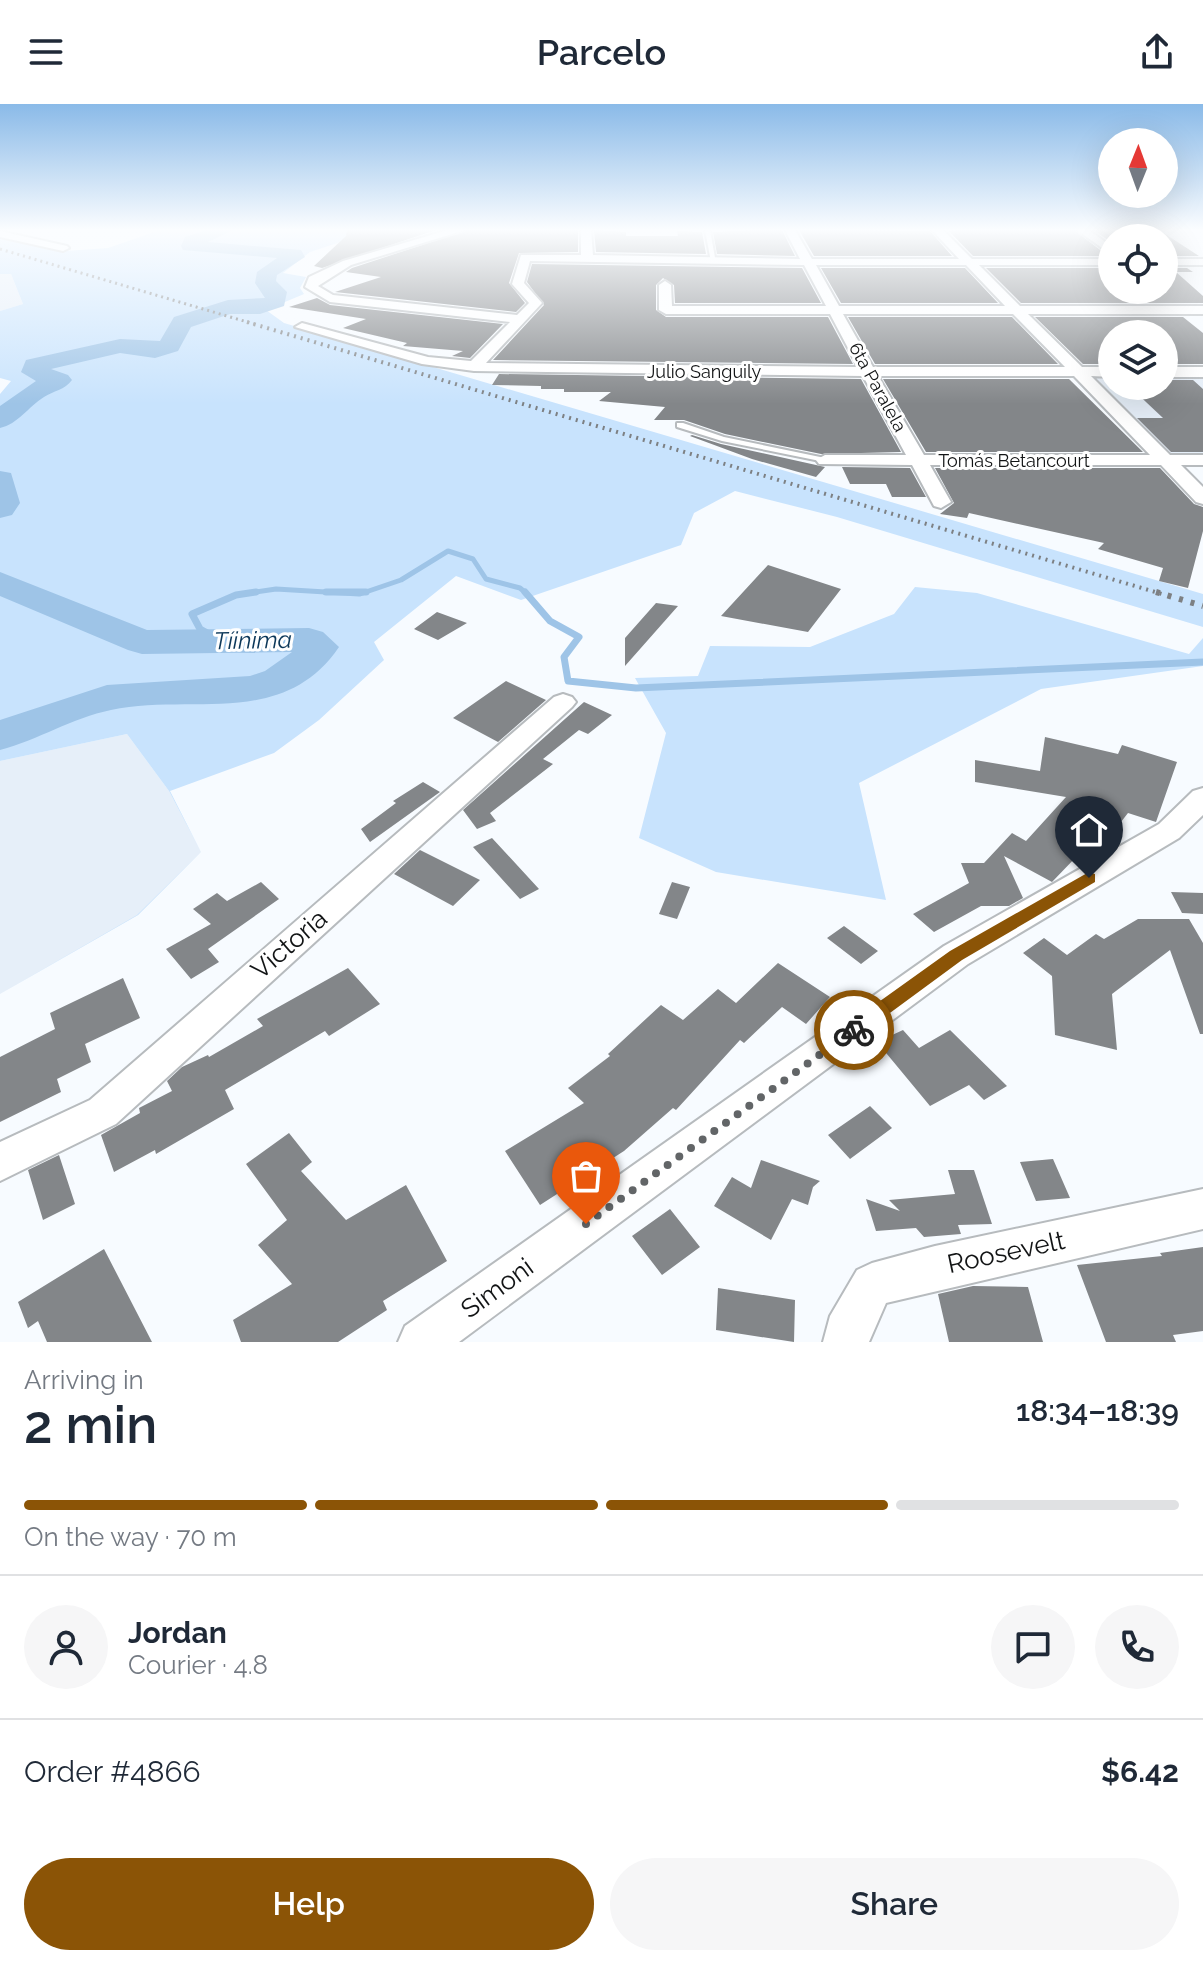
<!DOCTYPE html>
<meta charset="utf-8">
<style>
body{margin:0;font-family:Raleway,sans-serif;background:#f6f6f7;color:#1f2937;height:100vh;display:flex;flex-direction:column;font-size:30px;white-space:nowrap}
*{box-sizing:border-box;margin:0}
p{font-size:26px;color:#747a83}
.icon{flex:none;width:44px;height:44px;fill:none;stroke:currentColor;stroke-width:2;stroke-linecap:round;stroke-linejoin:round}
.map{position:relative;height:1238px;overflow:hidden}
.side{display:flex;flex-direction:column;background:#fff;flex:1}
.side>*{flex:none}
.needle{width:52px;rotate:1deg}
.fabs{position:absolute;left:1098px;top:24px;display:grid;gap:16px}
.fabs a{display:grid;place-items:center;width:80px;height:80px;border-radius:50%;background:#fff;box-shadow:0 8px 32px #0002;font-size:40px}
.pin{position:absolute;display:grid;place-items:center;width:68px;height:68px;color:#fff;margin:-82px -34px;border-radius:50% 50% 50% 0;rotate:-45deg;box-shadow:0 0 8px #0007}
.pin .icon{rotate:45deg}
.courier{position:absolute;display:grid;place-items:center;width:80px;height:80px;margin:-40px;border:6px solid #8b5406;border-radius:50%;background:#fff;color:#222;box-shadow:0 2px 10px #0007}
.summary em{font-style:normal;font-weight:600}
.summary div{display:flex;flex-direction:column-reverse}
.summary{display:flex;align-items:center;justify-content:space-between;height:136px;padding:0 24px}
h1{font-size:52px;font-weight:600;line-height:60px}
.bar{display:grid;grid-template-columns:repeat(4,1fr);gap:12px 8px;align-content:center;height:96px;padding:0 24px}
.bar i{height:10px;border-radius:6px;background:#e0e1e3}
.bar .selected{background:#8b5406}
.bar p{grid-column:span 4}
.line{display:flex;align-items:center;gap:20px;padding:0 24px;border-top:2px solid #e0e1e3}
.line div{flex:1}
.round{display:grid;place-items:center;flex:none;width:84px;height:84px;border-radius:42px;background:#f6f6f7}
.primary-button{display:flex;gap:16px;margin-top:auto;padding:16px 24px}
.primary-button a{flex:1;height:92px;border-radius:48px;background:#8b5406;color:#fff;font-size:32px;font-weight:600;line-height:92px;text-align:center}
.primary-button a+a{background:#f6f6f7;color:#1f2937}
header{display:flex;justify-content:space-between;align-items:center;height:104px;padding:0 24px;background:#fff;font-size:36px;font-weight:600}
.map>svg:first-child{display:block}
</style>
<header><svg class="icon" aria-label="menu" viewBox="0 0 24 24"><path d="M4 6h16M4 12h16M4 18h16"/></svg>Parcelo<svg class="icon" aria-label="share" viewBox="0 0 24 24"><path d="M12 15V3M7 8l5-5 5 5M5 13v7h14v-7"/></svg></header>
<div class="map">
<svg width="1203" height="1238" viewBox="0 0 1203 1238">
<rect width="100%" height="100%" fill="#f7fbff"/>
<path fill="#e6eff9" d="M0,170h11l12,30 -23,7z
M1095,274h17v8h52v-8h39v75h-33z
M127,630l42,57 32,61 -63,63 -138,79v-233z"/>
<path fill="#c8e3fd" d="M160,126h217l-67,22 -27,21 23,4 -6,11 4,6 -38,16 18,13 919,271v33l-366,-110 -102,-26 -41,22 -13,32 -160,55 -65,-24 -82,66 10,18 -65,60 -45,33 -104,38 31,61 -64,63 -137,79 138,-79 63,-63 -32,-61 -42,-57 -127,27v-367l11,-13 -11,-3v-67l23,-7 -12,-30h-11v-39l66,16 42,-3z
M915,483l62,6 212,61 14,-16v28l-162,23 -182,94 27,117 -170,-28 -77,-34 27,-105 -31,-55 63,-2 12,-30 100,1 84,-33z"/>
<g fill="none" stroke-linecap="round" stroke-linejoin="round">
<path stroke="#9ec4e7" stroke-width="5" d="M243,490l33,-5 83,5
M360,490l41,-14 47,-29 25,8 13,20 34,9 7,6"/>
<path stroke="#9ec4e7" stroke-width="7" d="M326,488h40
M525,488l25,29 29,16 -15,20 4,24 68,7 567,-26
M222,537l-22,-12 -8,-15 44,-19 20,-3"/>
<path fill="#9ec4e7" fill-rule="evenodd" d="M206,126h27l-25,12 93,8 4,7 -28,18 -1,6 11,11 -3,14 -24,8h-30l-39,13 -13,24 -23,7 -35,-5 -69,16 17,6 4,5c-7,10 -19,11 -28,17 -16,10 -26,27 -44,31v-22l36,-25 -15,-9 5,-12 94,-21 40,2 14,-24 54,-17 37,-2 -10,-15 2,-11 20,-14 -94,-8 -2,-4 4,-9z
M0,367l11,2 9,30 -8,12 -12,3z
M0,468l147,58 162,-2 14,4 16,15c-56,82 -147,46 -228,63 -39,8 -73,30 -111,40v-30l107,-35 143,-9 15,-5 27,-19 -150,2 -14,-4 -128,-54z"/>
</g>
<path fill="#838689" d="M347,126h89l-114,38 -8,-2 32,-30z
M468,126h110v22l-59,1 -10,30 16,20 -9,9 -181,-20 46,-15 -35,-5 6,-4z
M594,126l32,2v4h52l-1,-5 25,1 4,22 -110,-2z
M762,126h20l13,26 -78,-2 -4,-22z
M799,126l131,1 22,25h-138z
M962,126h112l34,26h-135l-24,-25z
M1094,126h65l40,26h-35v-18h-52v5z
M532,160l270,4 19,35h-146l-1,-18 -11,-7 -7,7v25l10,7h162l25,47 -360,-4 51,-55 -17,-23z
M821,164h144l33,35h-157z
M986,164h126v22h52v-22h23l6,4h-17l27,24v7h-182z
M317,194l13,7 173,19 -33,34 -18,-2 11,-5 -60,-5 4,-3 -64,-15 23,-9 -77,-12z
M848,213h164l46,47h-183z
M1035,213h148l20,16v31h-39v-30h-52v30h-29z
M499,270l362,5 40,73 -80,2 -96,-20 -41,-14h-30l11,-13 -66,-6 12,-9h-47v-3h-23v-3l-49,-1z
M883,275h186l74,73h-217z
M1164,276h29l10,9v63h-32l-34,-34h26l-34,-32h35z
M692,331l29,9 104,23 -9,10 -64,-18 -62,-23z
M842,363l68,1 16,29h-34l-6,-13h-36z
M935,364h225l34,36 9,3v24l-15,57 -29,-7 4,-13 -65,-19 6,-6 -135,-30 -2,5 -27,-4 14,-11z
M768,461l73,24 -33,43 -87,-16z
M656,499l22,3 -53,60v-28z
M437,508l30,11 -29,17 -24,-11z
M506,577l40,19 -48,42 -45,-24z
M584,598l28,13 -24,19 -9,-4 -36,29 10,5 -63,49 6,8 -19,8 -14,-19z
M1045,633l73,17 4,-9 55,17 -21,60 -28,-9 -36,46 -14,-4 -26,27 -48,-26 19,42 -14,8h-28l-47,26 -21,-18 56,-31 -8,-20h23l28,-30 14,8 40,-44 -91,-15v-22l65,11z
M423,678l17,10 -70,50 -9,-13 35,-26 -3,-2z
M492,734l47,51 -19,10 -47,-52z
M420,746l60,30 -27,26 -59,-32z
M261,778l18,17 -71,50 11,13 -28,17 -25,-30 45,-25 -18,-15 24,-16 10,8z
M672,778l18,5 -13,32 -18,-5z
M1171,788l32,1v21l-21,-1z
M1138,815h51l14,24v91h-3l-30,-84 -58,44 5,56 -62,-15 -3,-59 -29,-23 21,-15 23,17 29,-21 8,5z
M844,822l34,25 -17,13 -34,-26z
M778,859l52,34 -24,27 -24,-17 -38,36 -4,-3 -64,70 -3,-2 -49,43 -84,54 -35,-54 79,-48 -16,-15 42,-32 -2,-2 53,-49 22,15 35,-31 18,14z
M348,864l32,36 -51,32 -4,-5 -100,59 9,19 -78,45 -1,-4 -41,22 -13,-37 39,-22 -1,-5 33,-17 -5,-10 15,-14 26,-12 1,2 54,-31 -6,-7z
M123,874l17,40 -55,26 6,18 -34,17 4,13 -61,30v-65l55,-28 -5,-16z
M903,926l16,18 31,-18 57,56 -23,14 -15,-15 -39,21 -53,-64z
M870,1002l22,22 -42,31 -22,-24z
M289,1029l23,29 -11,9 45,49 60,-35 41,76 -64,40 4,9 -49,32h-97l-8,-22 59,-36 -34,-39 29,-25 -41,-56z
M59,1051l16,49 -32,16 -15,-50z
M1053,1055l17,39 -34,3 -16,-39z
M761,1056l59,21 -7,6 -5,18 -16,-6 -21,41 -57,-34 18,-29 19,11z
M948,1066h26l18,54 -34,1 3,9 -37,3 -8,-9 -40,3 -10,-32 34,12 -11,-11 66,-6z
M670,1105l30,38 -38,28 -30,-39z
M1203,1143v84l-30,4 3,7h-70l-29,-77 85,-9 -2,-3z
M104,1145l48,93h-105l-9,-21 -10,7 -10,-26z
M973,1182l55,1 15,55h-94l-11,-48z
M718,1184l77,12 -1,42 -78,-12z"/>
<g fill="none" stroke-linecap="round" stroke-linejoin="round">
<defs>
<path id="lane" d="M705,126h5l6,33 -5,-1z
M677,319h6l41,14 101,21 4,2 -4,2 -103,-21 -45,-14z"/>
<path id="street" d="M448,126h17l-114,35 -33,21 15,9 184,20 12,-12 -17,-19 9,-29h60v-25h10l2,25 207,4 -15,-29h10l17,29h147l-27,-29h11l29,29h140v6h-133l41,41h183v8h-175l54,53h30v10l-21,-1 79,79h33v10h-22l22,22v17l-7,-2 -35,-37h-231l21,37 -10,6 -7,-2 -22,-41 -93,-1 -3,-4 9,-5h81l-43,-79 -389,-5 -52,-7 -127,-37 7,-4 126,34 43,4 39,-39 -180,-20 -25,-15 4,-10 34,-16zM530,157l274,4 22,41h-154l-1,-21 -6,-4 -6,4v25l7,4h164l28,53 -372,-4 56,-60 -18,-20zM816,161h150l39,41h-166zM843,210h170l52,53h-192zM878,272h196l76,79h-226z
M1077,126h12l23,17v8z
M0,127l67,15 2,2 -6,3 -63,-14z
M1164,155h39v6h-39z
M1164,263h39v10h-39z
M563,590l9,3 4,5 -4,5 -456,417 -116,57v-39l90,-42 464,-403z
M1203,684v27l-24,23 -211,126 -509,378h-61l7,-16 539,-380 215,-122 34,-33z
M1203,1085v40l-317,74 -17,39h-46l7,-26 27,-46 15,-7 63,-17z"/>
</defs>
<use href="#lane" stroke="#b7bbbe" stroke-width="4"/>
<use href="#street" stroke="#b7bbbe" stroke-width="4"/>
<use href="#lane" fill="#fff" fill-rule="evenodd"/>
<use href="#street" fill="#fff" fill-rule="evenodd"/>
<path stroke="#7d8083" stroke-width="3" stroke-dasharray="2 4" stroke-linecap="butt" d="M0,145l254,75"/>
<path stroke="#7d8083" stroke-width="4" stroke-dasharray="2 5" stroke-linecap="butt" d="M247,218l915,272"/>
<path stroke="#7d8083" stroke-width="6" stroke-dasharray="4 8" stroke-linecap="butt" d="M1156,488l47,14"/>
</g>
<linearGradient id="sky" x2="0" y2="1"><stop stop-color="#8abae8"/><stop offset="0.42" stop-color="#fbfdff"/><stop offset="1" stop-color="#fbfdff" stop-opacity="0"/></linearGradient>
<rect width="1203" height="300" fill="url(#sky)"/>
<path fill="#8b5406" d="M1089,768l6,2v8l-133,78 -102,75h-12v-11l102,-73z"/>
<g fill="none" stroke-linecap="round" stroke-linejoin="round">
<path stroke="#626567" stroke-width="8" stroke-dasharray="0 14.4" d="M586,1120l268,-194"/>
</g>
<g text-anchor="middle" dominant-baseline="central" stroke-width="6" stroke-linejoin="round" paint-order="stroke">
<g font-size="18" fill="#121415" stroke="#fff">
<text x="704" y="267">Julio Sanguily</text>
<text transform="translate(878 283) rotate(61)">6ta Paralela</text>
<text x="1014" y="356">Tomás Betancourt</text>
</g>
<g font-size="24" font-style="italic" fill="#0b3759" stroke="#fff">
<text transform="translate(253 536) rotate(-1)">Tíinima</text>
</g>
<g font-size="26" fill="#121415" stroke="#fff">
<text transform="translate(289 840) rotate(-41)">Victoria</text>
<text transform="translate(1006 1148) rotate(-12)">Roosevelt</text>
<text transform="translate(497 1184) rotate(-36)">Simoni</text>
</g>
</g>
</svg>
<div class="fabs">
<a><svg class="needle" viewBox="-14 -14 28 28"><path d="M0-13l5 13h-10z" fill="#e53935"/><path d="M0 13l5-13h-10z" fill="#747a83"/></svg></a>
<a><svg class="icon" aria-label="locate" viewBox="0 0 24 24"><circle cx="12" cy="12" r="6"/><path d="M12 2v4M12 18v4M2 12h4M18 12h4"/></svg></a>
<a><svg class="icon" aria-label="layers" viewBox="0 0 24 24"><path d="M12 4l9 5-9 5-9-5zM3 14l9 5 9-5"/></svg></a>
</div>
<div class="pin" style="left:586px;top:1120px;background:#ea580c"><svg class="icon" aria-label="bag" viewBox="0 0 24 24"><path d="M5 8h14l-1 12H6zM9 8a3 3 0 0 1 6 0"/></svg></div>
<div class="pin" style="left:1089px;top:774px;background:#1f2937"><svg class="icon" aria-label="home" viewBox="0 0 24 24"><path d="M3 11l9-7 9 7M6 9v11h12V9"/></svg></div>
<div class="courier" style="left:854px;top:926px"><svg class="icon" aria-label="bike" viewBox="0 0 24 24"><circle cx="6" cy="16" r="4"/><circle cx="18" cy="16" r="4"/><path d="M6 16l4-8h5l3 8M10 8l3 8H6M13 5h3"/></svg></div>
</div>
<section class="side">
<div class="summary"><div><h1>2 min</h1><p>Arriving in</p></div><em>18:34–18:39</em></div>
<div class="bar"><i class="selected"></i><i class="selected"></i><i class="selected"></i><i></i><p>On the way · 70 m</p></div>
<div class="line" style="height:144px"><a class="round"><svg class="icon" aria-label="person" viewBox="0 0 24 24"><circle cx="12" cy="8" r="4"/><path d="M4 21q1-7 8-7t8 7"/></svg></a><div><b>Jordan</b><p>Courier · 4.8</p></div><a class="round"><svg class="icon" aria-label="chat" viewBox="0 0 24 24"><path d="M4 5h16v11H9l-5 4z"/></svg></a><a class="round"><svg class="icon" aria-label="phone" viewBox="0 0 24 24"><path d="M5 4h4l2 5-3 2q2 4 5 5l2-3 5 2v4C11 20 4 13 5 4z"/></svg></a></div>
<div class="line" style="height:104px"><div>Order #4866</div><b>$6.42</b></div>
<div class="primary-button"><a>Help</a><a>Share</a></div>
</section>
